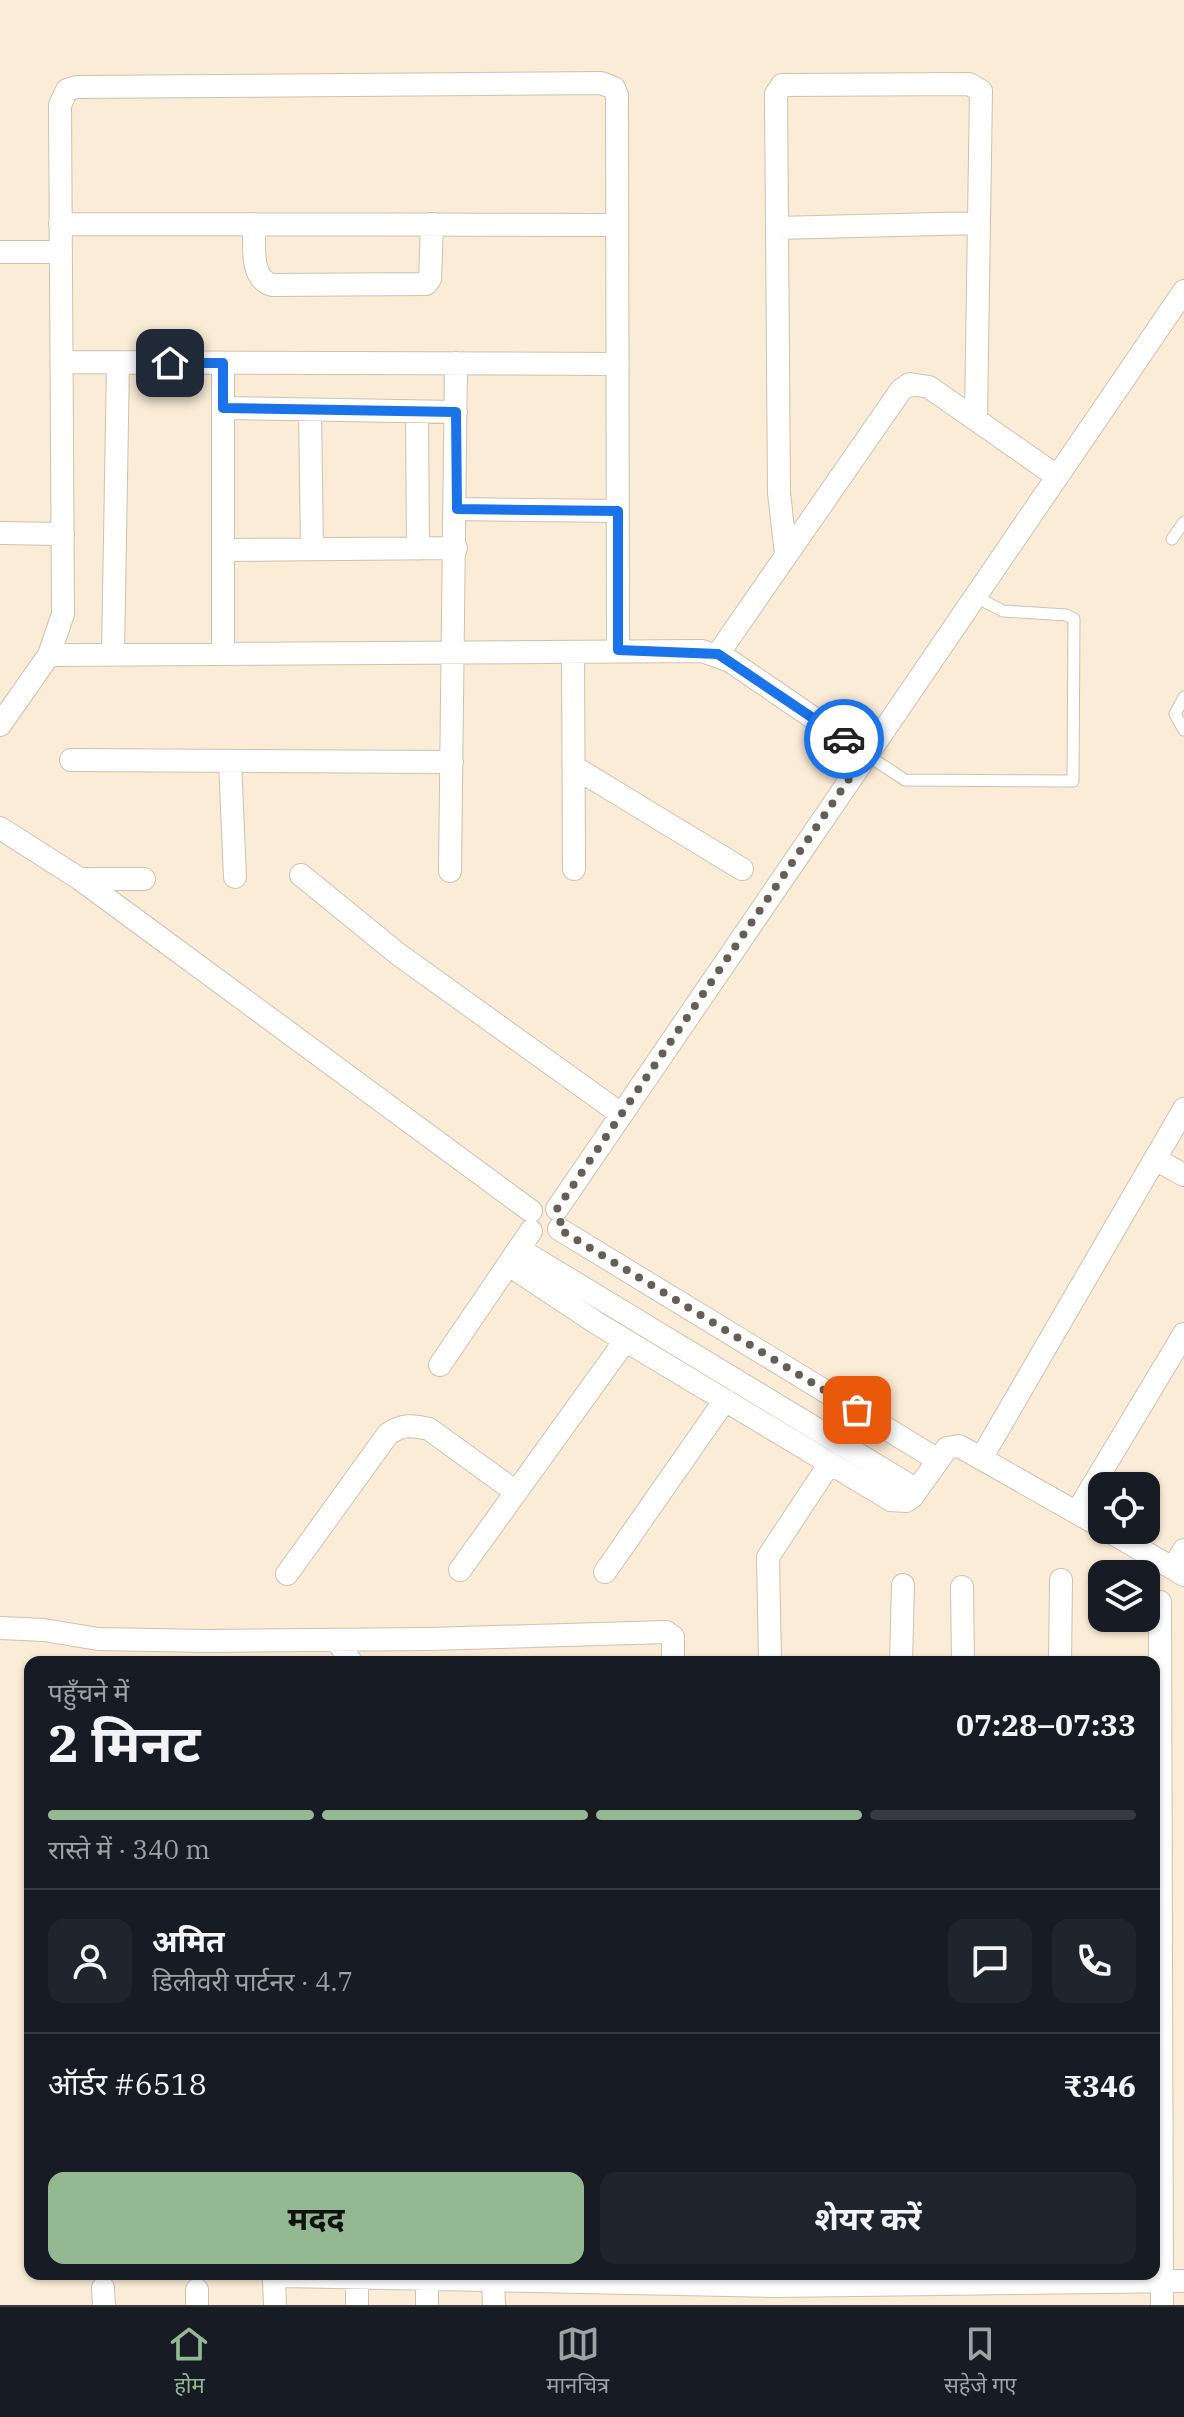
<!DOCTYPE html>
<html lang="hi">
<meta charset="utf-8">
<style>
body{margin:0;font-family:"IBM Plex Serif","Noto Sans Devanagari",serif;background:#20242c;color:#f1f3f6;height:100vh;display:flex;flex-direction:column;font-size:30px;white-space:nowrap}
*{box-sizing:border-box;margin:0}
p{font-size:26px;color:#9ea1a6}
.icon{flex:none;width:44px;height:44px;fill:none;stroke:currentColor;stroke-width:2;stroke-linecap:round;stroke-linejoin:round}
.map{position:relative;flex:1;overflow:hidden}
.side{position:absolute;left:24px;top:1656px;width:1136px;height:624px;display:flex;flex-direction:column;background:#171b24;border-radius:16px;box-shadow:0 2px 6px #0004}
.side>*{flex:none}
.fabs{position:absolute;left:1088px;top:1472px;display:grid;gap:16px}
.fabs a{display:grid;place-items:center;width:72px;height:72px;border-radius:16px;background:#171b24;box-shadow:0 2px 6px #0004;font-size:40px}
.pin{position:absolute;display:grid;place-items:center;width:68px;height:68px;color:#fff;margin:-34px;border-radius:16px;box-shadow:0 4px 12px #0006}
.courier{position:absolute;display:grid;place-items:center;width:80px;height:80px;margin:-40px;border:6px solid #1a73e8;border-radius:50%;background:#fff;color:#222;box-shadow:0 2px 10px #0007}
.headline em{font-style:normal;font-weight:700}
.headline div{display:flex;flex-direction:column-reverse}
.headline{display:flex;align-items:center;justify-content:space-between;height:136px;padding:0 24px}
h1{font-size:52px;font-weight:700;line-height:60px}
.bar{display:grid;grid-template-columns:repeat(4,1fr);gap:12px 8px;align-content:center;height:96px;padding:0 24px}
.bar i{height:10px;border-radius:6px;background:#363941}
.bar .current{background:#94b992}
.bar p{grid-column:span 4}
.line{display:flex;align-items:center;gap:20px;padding:0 24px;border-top:2px solid #363941}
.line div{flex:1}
.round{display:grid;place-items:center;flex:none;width:84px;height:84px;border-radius:16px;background:#20242c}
.primary-button{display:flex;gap:16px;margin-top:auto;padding:16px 24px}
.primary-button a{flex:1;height:92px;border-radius:16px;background:#94b992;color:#111;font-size:32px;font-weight:700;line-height:92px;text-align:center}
.primary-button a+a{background:#20242c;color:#f1f3f6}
.tabs{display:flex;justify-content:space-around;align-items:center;height:112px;border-top:2px solid #363941;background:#171b24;font-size:22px;color:#9ea1a6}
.tabs a{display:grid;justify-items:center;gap:4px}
.tabs .current{color:#94b992}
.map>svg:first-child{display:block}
</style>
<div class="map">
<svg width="1184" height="2305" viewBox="0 0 1184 2305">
<rect width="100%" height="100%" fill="#fbecd7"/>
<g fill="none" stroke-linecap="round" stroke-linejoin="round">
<defs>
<path id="lane" d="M1172,539l12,-17
M1184,697l-9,17 9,16
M867,755l38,25 168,1 1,-162 -8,-4 -63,-4 -29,-15"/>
<path id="street" d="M60,224l557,1
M254,224c1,21 -5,54 18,61l154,-1 4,-5 2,-55
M777,228l202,-5
M0,252h61
M64,362l552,2
M223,408l233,4
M310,410l2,139
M417,412l1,137
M457,509l161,2
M0,533l63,1
M223,550l233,-2
M786,554l-7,-61 -3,-399 6,-9 187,-1 12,7 -5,326
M223,652v-289
M573,652l1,217
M113,654l5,-291
M718,654l183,-264 9,-6 19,3 126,88
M49,655l653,-4 28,10 136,93
M0,725l49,-70 14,-41 -3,-509 7,-15 10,-3 524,-4 13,5 3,7 1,555
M71,760l381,2
M230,761l5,116
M574,767l168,102
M0,828l80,51 451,332
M450,871l6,-508
M301,875l97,79 223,160
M80,879h64
M1155,1159l29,16
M557,1209l627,-918
M559,1229l379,231
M519,1249l398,241
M509,1265l89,59 293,176 15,1 6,-4 35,-49 12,-2 143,81
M440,1365l91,-134
M982,1457l202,-348
M1077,1512l107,-178
M1107,1530l77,45
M1173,1568l11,-18
M460,1570l165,-229
M605,1572l120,-172
M287,1574l101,-140c15,-10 24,-9 41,-5l87,63
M962,1587l1,75
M1160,1602l2,703
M0,1628l44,2 54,9 110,2 222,-2 236,-7 7,5v25
M337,1640l14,22
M770,1662l-2,-105 62,-94
M901,1662l2,-77
M1060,1662l1,-82
M357,2278v27
M493,2281l1,24
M103,2288l1,17
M197,2290v15
M275,2305l-1,-25 10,-4 491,10 409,-5
M427,2305v-26"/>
</defs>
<use href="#lane" stroke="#cfc1ac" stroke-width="13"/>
<use href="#street" stroke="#cfc1ac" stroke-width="24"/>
<use href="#lane" stroke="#fff" stroke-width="11"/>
<use href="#street" stroke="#fff" stroke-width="22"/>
</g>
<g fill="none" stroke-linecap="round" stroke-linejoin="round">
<path stroke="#665e52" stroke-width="8" stroke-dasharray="0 14.4" d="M844,739l22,15 -309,455 4,10 -2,10 298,181"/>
<path stroke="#1a73e8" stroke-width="10" d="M170,363h53v45l233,4 1,97 161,2v139l100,4 126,85"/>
</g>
</svg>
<div class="fabs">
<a><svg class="icon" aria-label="locate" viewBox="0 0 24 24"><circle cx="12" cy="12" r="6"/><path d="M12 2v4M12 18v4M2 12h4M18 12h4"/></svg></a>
<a><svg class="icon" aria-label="layers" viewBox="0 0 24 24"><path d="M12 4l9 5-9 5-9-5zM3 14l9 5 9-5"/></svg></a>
</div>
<div class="pin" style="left:857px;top:1410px;background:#ea580c"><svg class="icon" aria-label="bag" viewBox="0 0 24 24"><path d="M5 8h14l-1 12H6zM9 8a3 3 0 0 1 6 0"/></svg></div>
<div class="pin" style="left:170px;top:363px;background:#1f2937"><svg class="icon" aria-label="home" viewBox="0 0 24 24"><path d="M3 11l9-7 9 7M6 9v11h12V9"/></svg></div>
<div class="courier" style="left:844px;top:739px"><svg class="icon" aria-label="car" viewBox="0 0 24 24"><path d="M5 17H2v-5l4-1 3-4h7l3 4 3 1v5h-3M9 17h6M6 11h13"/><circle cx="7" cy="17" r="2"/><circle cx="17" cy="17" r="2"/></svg></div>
<section class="side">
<div class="headline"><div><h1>2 मिनट</h1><p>पहुँचने में</p></div><em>07:28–07:33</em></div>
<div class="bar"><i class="current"></i><i class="current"></i><i class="current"></i><i></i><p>रास्ते में · 340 m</p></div>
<div class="line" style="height:144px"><a class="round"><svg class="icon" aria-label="person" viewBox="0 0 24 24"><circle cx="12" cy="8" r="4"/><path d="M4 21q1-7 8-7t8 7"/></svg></a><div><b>अमित</b><p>डिलीवरी पार्टनर · 4.7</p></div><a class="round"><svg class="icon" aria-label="chat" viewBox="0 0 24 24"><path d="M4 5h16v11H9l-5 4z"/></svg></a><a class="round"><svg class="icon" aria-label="phone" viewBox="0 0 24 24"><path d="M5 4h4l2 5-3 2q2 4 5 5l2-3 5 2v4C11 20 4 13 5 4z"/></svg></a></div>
<div class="line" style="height:104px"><div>ऑर्डर #6518</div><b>₹346</b></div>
<div class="primary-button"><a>मदद</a><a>शेयर करें</a></div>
</section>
</div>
<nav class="tabs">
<a class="current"><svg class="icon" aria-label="home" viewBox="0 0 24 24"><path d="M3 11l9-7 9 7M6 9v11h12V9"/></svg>होम</a>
<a><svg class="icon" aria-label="map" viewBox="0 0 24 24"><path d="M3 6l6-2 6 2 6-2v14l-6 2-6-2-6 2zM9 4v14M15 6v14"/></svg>मानचित्र</a>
<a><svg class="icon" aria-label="saved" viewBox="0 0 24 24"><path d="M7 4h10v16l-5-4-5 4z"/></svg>सहेजे गए</a>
</nav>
